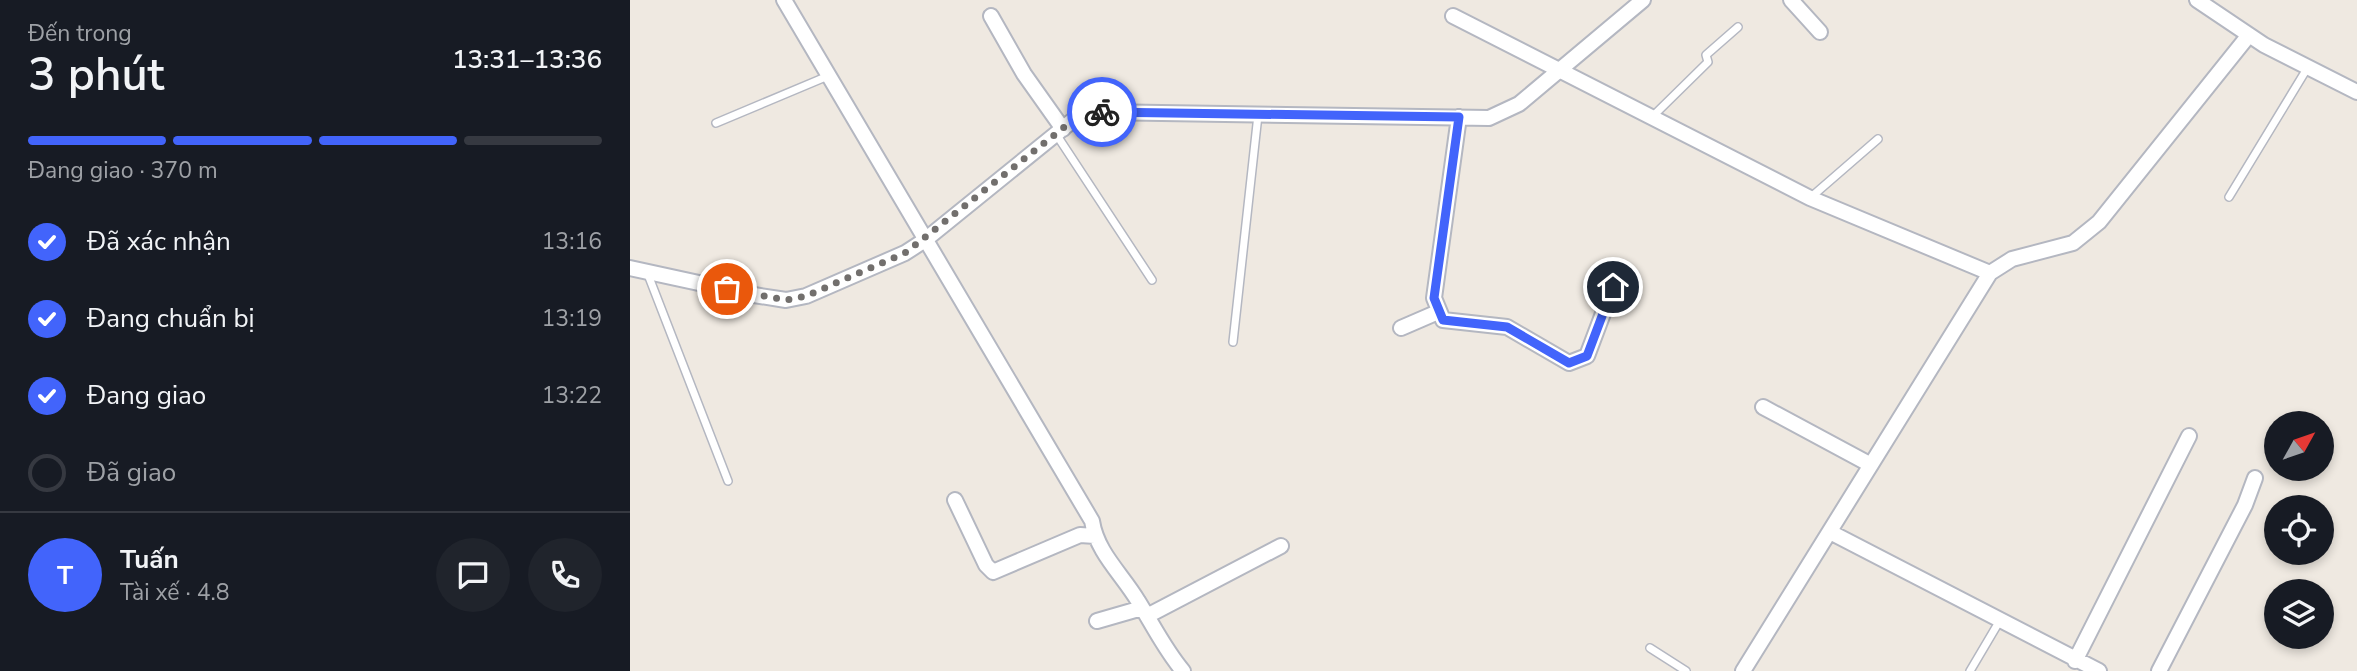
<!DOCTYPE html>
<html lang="vi">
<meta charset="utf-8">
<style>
body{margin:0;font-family:"Nunito Sans",sans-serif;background:#20242c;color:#f1f3f6;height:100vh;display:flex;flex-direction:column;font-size:26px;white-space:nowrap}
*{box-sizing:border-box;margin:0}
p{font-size:23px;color:#9ea1a6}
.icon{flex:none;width:38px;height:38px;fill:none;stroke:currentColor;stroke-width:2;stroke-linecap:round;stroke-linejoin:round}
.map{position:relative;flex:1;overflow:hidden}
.side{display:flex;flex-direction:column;background:#171b24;width:630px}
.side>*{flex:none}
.needle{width:46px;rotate:50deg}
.controls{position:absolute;left:1634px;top:411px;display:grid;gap:14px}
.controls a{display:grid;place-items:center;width:70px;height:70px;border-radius:50%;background:#171b24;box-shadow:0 4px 10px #0003;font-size:35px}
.pin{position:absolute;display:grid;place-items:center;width:60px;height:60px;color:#fff;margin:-30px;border:4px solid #fff;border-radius:50%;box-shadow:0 2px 7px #0007}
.courier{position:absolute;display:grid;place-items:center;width:70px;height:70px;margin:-35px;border:5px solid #4264fb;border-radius:50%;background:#fff;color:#222;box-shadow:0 2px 9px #0007}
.head em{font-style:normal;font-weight:600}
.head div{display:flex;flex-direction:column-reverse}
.head{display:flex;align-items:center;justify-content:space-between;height:119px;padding:0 28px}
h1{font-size:46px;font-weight:600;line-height:52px}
.bar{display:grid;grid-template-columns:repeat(4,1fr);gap:10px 7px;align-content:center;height:84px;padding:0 28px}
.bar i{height:9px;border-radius:5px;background:#363941}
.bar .current{background:#4264fb}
.bar p{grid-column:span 4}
.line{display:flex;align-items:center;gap:18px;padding:0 28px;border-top:2px solid #363941}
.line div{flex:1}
.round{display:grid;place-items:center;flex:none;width:74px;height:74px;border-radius:37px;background:#20242c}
ol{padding:0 28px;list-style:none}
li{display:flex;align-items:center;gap:21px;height:77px}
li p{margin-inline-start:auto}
li .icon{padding:7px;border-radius:50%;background:#4264fb;color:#fff;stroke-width:4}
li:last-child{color:#9ea1a6}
li i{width:38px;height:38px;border:4px solid #363941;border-radius:50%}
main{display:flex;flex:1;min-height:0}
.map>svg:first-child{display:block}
</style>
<main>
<section class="side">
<div class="head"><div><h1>3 phút</h1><p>Đến trong</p></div><em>13:31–13:36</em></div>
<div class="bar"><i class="current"></i><i class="current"></i><i class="current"></i><i></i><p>Đang giao · 370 m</p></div>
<ol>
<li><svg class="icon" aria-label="check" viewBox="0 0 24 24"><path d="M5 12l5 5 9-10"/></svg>Đã xác nhận<p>13:16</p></li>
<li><svg class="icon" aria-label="check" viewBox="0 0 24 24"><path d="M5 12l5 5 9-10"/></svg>Đang chuẩn bị<p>13:19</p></li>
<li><svg class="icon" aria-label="check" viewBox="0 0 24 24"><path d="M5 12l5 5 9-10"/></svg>Đang giao<p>13:22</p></li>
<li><i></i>Đã giao</li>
</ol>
<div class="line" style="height:126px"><b class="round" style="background:#4264fb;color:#fff">T</b><div><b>Tuấn</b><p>Tài xế · 4.8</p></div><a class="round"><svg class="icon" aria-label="chat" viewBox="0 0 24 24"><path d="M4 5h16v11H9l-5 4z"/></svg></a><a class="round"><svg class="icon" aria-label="phone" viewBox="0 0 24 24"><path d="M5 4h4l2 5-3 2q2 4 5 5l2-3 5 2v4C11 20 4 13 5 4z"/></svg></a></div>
</section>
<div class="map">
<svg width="1727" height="671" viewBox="0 0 1727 671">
<rect width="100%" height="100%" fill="#efe9e1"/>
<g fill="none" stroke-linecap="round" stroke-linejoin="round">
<defs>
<path id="lane" d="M1022,117l56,-55 -2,-7 32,-28
M86,123l112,-47
M426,134l96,146
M1599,197l79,-130
M1180,198l68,-59
M17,272l81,209
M603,342l25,-227
M1020,648l36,23
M1340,671l29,-49"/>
<path id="street" d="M154,0l308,521c5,32 30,53 46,80 15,24 27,49 45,70
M1161,0l29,32
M1567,0l67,45 93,47
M361,16l33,58 39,55
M823,16l357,182 180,75
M829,117l-25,181 9,22 64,7 62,36 18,-7 26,-69
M0,268l124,27 32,5 20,-4 99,-43 20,-13 147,-119 27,-9 390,6 30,-14 124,-104
M771,328l37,-16
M1133,407l108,58
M325,500l31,65 7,7 87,-37 15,1
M1200,532l269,139
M517,616l134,-70
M467,621l45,-13
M1445,661l114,-225
M1113,671l247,-398 22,-14 61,-16 26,-21 150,-187
M1529,671l86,-166 10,-27"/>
</defs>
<use href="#lane" stroke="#b4b7c1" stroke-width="10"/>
<use href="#street" stroke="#b4b7c1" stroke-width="18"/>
<use href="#lane" stroke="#fff" stroke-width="7"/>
<use href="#street" stroke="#fff" stroke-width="14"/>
</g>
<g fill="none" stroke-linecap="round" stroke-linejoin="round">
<path stroke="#726f6d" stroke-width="7" stroke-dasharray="0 12.6" d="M97,289l59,11 20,-4 99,-43 167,-132 30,-9"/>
<path stroke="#4264fb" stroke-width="9" d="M472,112l357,5 -25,181 9,22 64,7 62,36 18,-7 26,-69"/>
</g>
</svg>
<div class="controls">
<a><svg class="needle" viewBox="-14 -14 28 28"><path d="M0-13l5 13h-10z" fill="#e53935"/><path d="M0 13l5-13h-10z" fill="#9ea1a6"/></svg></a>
<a><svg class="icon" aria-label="locate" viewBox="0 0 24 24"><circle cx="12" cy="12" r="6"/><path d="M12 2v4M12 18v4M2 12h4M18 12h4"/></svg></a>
<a><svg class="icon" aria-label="layers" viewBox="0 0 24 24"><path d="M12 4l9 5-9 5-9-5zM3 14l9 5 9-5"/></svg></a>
</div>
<div class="pin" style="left:97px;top:289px;background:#ea580c"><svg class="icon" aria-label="bag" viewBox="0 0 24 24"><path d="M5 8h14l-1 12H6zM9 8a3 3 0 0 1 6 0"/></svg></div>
<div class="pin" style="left:983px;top:287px;background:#1f2937"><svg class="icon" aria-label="home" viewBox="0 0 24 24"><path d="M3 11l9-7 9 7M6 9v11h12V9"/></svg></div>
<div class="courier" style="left:472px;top:112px"><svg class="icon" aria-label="bike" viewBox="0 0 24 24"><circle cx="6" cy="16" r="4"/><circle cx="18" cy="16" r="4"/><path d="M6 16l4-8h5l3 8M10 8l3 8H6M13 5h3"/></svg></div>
</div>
</main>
